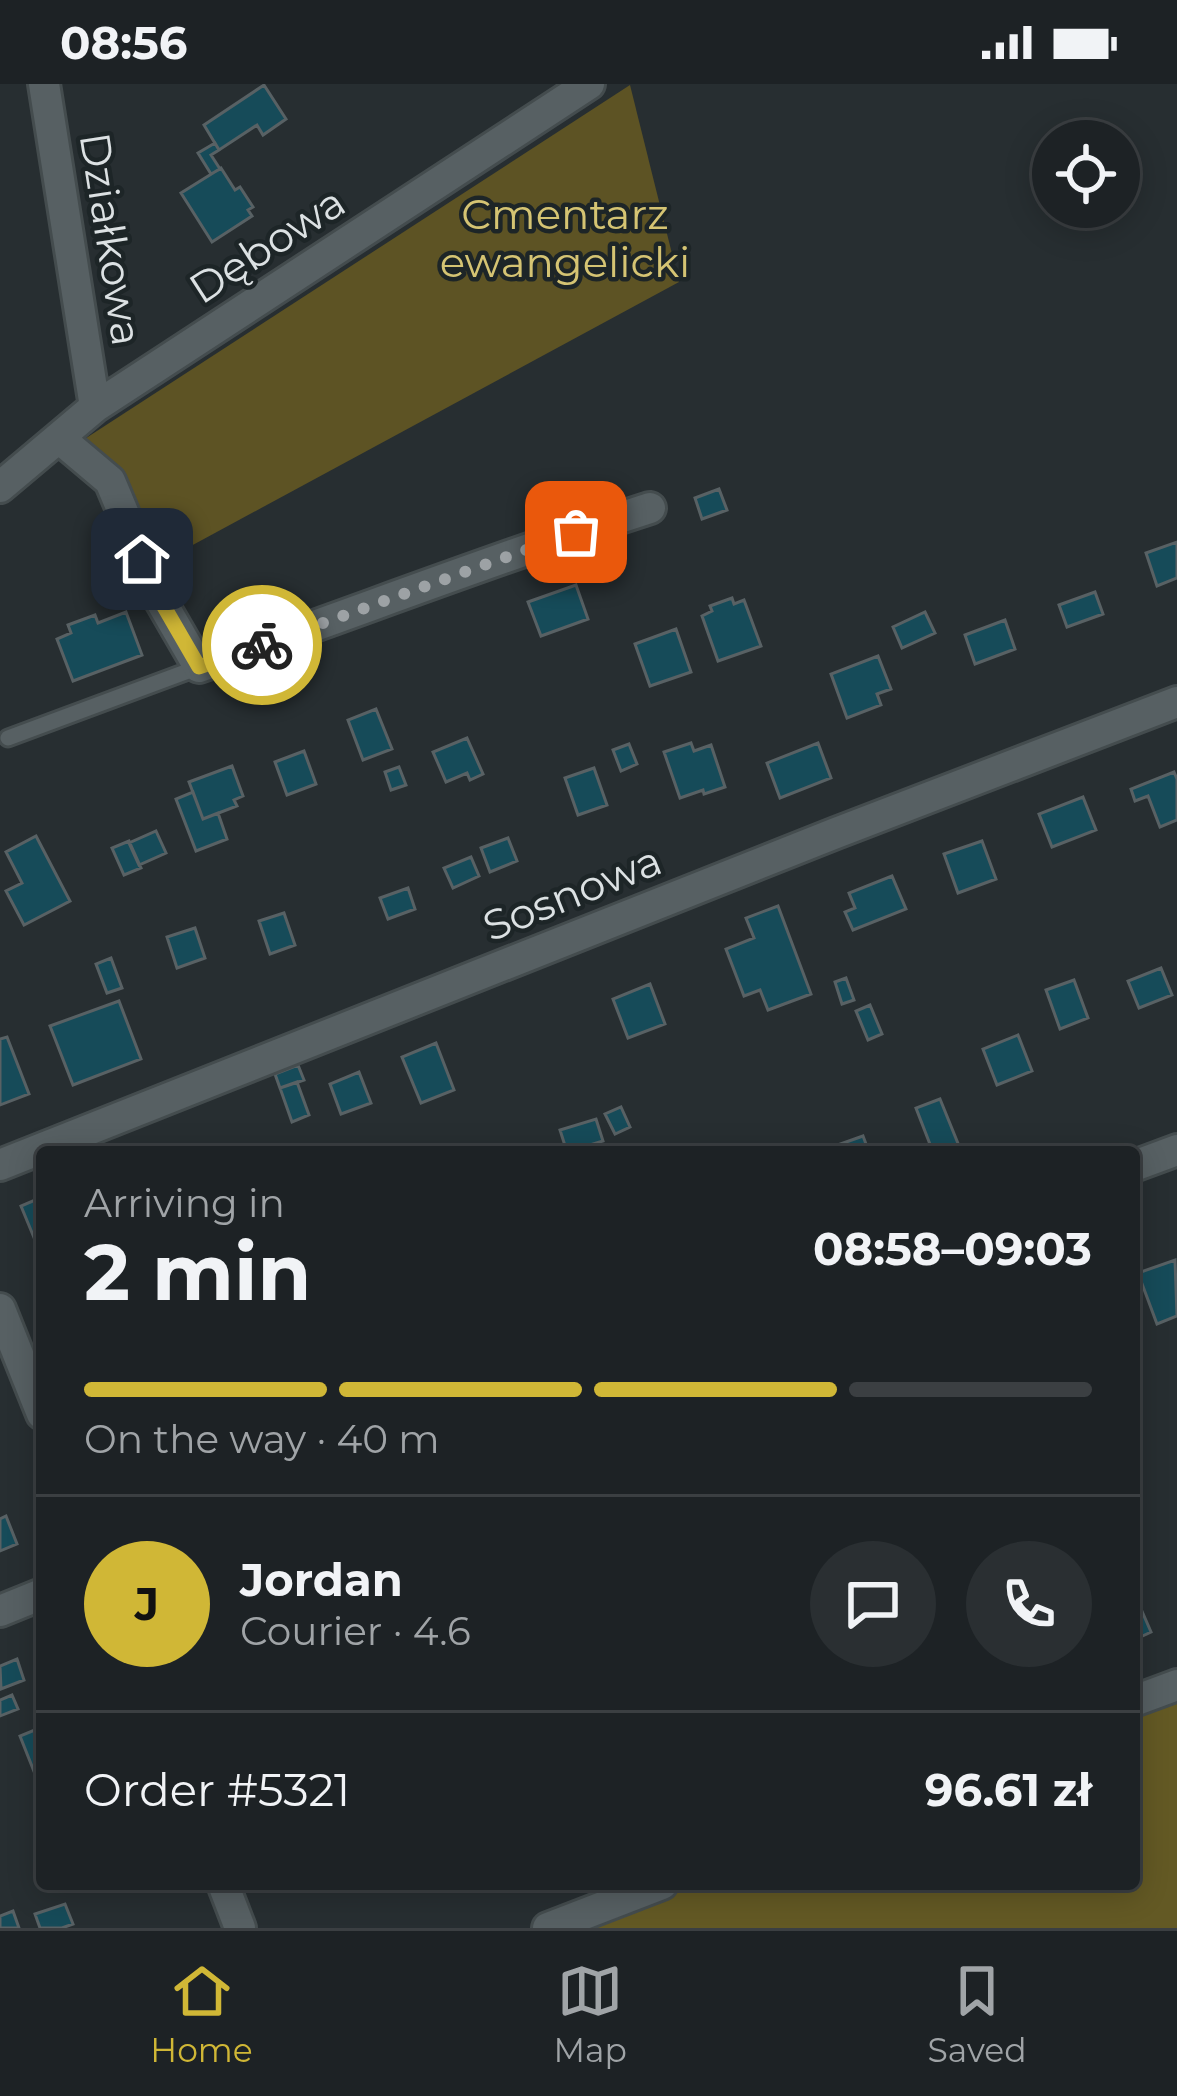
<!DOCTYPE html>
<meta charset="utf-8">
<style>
body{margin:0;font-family:Montserrat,sans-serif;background:#2a2f32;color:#f1f3f6;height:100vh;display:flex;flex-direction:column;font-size:45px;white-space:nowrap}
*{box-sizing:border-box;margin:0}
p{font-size:39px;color:#a0a4a7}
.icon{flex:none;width:66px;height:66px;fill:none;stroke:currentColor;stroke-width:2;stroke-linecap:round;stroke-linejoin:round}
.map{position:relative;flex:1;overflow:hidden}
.sheet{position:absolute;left:36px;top:1062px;width:1104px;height:744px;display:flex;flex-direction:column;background:#1d2225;border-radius:12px;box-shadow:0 6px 30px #0003,0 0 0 3px #3b3f42}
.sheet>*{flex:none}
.buttons{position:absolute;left:1032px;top:36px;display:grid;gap:24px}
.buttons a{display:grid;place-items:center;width:108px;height:108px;border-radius:50%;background:#1d2225;box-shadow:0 6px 30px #0003,0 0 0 3px #3b3f42;font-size:60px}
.pin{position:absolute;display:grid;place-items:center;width:102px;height:102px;color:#fff;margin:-51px;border-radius:24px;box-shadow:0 6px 18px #0006}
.courier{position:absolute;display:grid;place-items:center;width:120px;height:120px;margin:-60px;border:9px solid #d0b736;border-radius:50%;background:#fff;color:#222;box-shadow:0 3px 15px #0007}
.summary em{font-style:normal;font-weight:700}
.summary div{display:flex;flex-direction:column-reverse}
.summary{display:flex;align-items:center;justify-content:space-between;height:204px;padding:0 48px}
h1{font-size:78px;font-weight:700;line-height:90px}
.bar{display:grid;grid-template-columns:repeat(4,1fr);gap:18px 12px;align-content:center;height:144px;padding:0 48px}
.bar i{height:15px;border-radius:9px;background:#3b3f42}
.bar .active{background:#d0b736}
.bar p{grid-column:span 4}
.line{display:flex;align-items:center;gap:30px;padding:0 48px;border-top:3px solid #3b3f42}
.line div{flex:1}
.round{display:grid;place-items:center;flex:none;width:126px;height:126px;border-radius:63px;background:#2a2f32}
.status{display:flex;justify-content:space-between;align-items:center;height:84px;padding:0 60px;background:#1d2225;direction:ltr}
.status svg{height:33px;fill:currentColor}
.tab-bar{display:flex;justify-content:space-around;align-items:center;height:168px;border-top:3px solid #3b3f42;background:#1d2225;font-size:33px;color:#a0a4a7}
.tab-bar a{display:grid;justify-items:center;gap:6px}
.tab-bar .active{color:#d0b736}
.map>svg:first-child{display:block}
</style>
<div class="status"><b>08:56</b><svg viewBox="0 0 49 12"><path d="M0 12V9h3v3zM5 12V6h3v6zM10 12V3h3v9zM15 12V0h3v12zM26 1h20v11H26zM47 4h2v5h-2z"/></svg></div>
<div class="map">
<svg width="1177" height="1844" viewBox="0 0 1177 1844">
<rect width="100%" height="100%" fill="#272e31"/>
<path fill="#5d5324" d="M630,1l49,197 -525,284 -74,-124z"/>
<path fill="#635924" d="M1177,1613v231h-605l115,-44h447v-170z"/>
<path fill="#164b59" stroke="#586164" stroke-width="3" d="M264,1l22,34 -23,16 -6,-10 -38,25 -15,-25z
M215,59l4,7 -8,5 9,14 -9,5 -13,-21z
M221,84l14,22 5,-3 13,20 -5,3 4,6 -40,26 -31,-49z
M719,405l8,21 -25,9 -7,-21z
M1177,458v36l-20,8 -11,-33z
M576,501l12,34 -47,17 -13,-34z
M1095,508l8,22 -36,13 -8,-22z
M732,514l2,6 10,-4 17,46 -43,15 -16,-45 10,-5 -2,-5z
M126,528l16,43 -69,26 -16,-42 14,-6 -3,-8 27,-10 3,8z
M925,528l10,21 -33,15 -9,-21z
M1005,536l10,29 -40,15 -10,-29z
M676,545l15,43 -41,14 -15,-42z
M878,572l13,33 -14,5 4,11 -34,13 -16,-44z
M376,625l16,40 -29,11 -15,-40z
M467,654l16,36 -13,6 -3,-7 -21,9 -13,-30z
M691,659l3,8 17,-6 14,42 -21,7 -1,-4 -23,8 -16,-46z
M818,659l13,35 -51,20 -13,-35z
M629,660l8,20 -16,7 -8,-21z
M304,667l12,33 -29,11 -12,-33z
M232,682l11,30 -9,4 3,6 -34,13 -14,-37z
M399,683l7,18 -15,5 -6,-18z
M594,684l13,37 -29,10 -13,-37z
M1174,688l3,7v41l-17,7 -12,-31 -13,5 -4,-12z
M193,708l10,27 15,-6 9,26 -31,12 -20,-52z
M1083,713l13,33 -44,17 -13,-33z
M156,747l10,22 -27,12 -10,-22z
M36,752l34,65 -46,24 -18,-34 16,-8 -16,-31z
M508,754l9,23 -27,11 -9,-24z
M129,757l12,27 -17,7 -12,-27z
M982,757l14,38 -38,14 -14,-39z
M471,773l8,19 -26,12 -9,-20z
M892,792l14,33 -53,21 -8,-18 10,-4 -6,-15z
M408,804l7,21 -27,10 -8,-21z
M778,822l33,88 -43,16 -8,-20 -16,6 -18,-47 28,-11 -8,-20z
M284,829l11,32 -25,9 -11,-33z
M195,844l10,30 -28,10 -10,-31z
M111,874l11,30 -15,5 -11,-29z
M1161,884l11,27 -33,13 -11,-27z
M846,894l8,22 -12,4 -7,-22z
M1074,896l14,38 -28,11 -14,-39z
M650,900l15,40 -37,14 -15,-39z
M119,917l22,58 -68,26 -23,-59z
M870,921l12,29 -14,6 -12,-29z
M1018,951l14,36 -35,14 -14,-36z
M7,953l22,57 -29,11v-66z
M436,959l18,47 -33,13 -19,-46z
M298,981l6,15 -24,8 -5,-14z
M359,988l12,31 -30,11 -11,-30z
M297,998l12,33 -17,7 -12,-34z
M940,1015l19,47 -15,6h-11l-17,-44z
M621,1023l9,20 -15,7 -10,-20z
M596,1035l7,22 -36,11 -7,-22z
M863,1052l6,16h-51z
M42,1113v60l-21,-51z
M1175,1176l2,56 -20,8 -19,-51z
M6,1432l11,28 -17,7v-32z
M1138,1518l13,30 -17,8v-36z
M17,1575l7,21 -23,9 -1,-23z
M12,1611l6,14 -18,7v-16z
M42,1643v50l-5,2 -17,-43z
M65,1820l8,20 -11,4h-22l-5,-14z
M13,1827l6,17h-19v-12z"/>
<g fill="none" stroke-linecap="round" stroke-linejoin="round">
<defs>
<path id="service" d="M8,654l191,-71"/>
<path id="minor" d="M44,0l51,323
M59,354l51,43 49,117 40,69c150,-52 299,-110 451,-159
M0,403l95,-80 494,-323
M0,1081l836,-332 341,-131
M1134,1082l43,-16
M0,1225l42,105
M0,1527l42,-17
M1134,1617l43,-16
M223,1800l17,44
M548,1844l114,-44"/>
</defs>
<use href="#service" stroke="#444c4e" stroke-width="21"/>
<use href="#minor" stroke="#444c4e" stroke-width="36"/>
<use href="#service" stroke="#576063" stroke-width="15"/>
<use href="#minor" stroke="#576063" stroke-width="30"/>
</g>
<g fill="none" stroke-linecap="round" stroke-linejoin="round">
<path stroke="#9da2a5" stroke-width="12" stroke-dasharray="0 21.6" d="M262,561l314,-113"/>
<path stroke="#d0b736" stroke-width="15" d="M142,475l17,39 40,69 63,-22"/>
</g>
<g text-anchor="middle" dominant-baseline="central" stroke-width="9" stroke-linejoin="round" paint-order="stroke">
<g font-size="42" fill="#d5c473" stroke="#1d2527">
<text x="565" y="130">Cmentarz<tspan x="565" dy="48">ewangelicki</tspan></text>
</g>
<g font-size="42" fill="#dce1e3" stroke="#1d2527">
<text transform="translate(111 155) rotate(81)">Działkowa</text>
<text transform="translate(267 161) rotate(-33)">Dębowa</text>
<text transform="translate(572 809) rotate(-22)">Sosnowa</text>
</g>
</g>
</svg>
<div class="buttons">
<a><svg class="icon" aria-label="locate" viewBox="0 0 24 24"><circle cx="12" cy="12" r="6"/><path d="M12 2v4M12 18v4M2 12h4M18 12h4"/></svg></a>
</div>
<div class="pin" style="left:576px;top:448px;background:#ea580c"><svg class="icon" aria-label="bag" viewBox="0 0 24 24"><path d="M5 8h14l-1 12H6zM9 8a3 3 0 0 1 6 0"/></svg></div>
<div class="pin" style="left:142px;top:475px;background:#1f2937"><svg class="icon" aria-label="home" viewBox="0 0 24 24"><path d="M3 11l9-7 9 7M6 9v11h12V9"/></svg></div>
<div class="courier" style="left:262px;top:561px"><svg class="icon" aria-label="bike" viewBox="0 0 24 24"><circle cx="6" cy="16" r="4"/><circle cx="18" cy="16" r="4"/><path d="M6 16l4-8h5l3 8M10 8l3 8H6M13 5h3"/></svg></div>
<section class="sheet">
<div class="summary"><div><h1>2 min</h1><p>Arriving in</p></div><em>08:58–09:03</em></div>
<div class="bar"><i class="active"></i><i class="active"></i><i class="active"></i><i></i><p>On the way · 40 m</p></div>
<div class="line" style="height:216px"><b class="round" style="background:#d0b736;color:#111">J</b><div><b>Jordan</b><p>Courier · 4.6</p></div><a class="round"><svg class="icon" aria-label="chat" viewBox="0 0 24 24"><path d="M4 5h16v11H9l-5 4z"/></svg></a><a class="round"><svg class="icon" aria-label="phone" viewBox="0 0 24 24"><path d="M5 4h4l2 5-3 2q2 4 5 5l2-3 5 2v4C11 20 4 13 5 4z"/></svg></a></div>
<div class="line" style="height:156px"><div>Order #5321</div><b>96.61 zł</b></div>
</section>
</div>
<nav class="tab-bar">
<a class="active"><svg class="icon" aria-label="home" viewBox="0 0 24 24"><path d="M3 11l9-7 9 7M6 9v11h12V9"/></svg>Home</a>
<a><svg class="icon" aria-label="map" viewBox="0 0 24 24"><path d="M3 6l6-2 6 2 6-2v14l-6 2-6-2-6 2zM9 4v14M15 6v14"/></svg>Map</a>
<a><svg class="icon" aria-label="saved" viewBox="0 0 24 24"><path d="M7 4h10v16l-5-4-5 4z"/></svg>Saved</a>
</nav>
